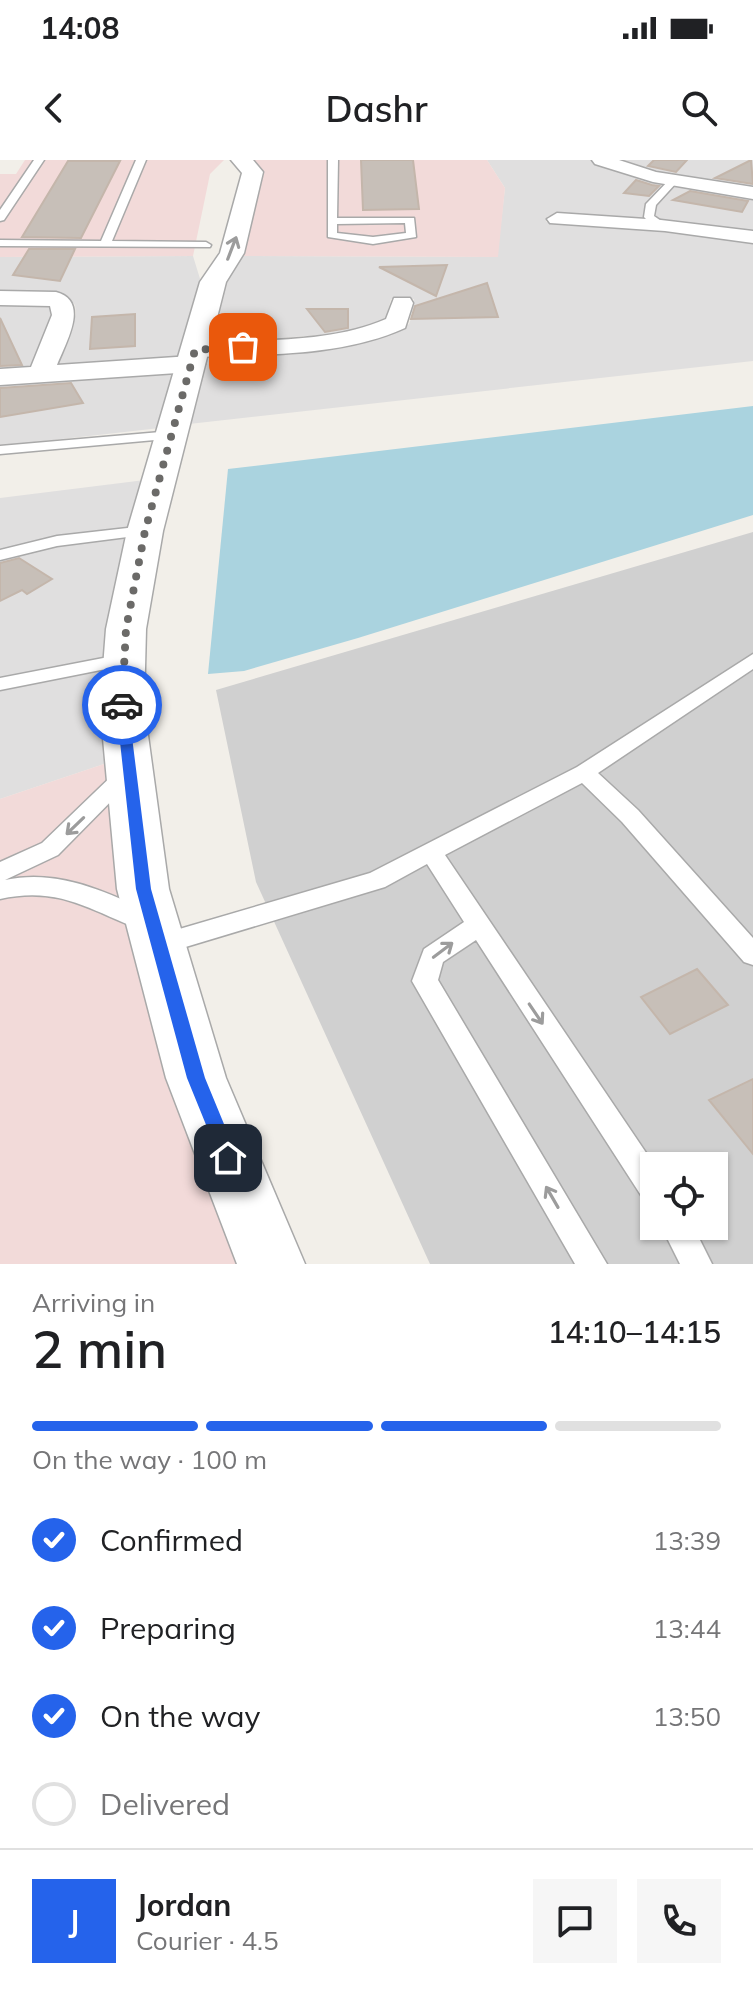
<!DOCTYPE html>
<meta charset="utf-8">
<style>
body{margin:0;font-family:Mulish,sans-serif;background:#f6f6f6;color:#202124;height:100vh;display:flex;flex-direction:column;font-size:30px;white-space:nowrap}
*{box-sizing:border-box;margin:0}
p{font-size:26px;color:#757577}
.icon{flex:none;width:44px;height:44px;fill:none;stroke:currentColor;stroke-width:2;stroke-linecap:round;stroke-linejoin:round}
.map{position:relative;height:1104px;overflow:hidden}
.side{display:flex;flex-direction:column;background:#fff;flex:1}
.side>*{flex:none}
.buttons{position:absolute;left:640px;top:992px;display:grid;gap:16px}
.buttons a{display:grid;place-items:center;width:88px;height:88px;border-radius:0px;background:#fff;box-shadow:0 2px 6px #0004;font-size:40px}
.pin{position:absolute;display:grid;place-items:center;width:68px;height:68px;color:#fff;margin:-34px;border-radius:16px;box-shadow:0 4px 12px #0006}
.courier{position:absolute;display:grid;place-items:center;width:80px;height:80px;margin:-40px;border:6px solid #2563eb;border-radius:50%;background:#fff;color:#222;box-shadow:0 2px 10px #0007}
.headline em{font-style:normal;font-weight:600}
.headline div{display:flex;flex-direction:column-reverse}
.headline{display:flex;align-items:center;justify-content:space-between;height:136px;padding:0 32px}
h1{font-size:52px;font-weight:600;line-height:60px}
.bar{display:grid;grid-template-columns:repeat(4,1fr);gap:12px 8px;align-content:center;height:96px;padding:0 32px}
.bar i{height:10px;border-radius:6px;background:#e0e0e0}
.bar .active{background:#2563eb}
.bar p{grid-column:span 4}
.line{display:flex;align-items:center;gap:20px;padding:0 32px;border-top:2px solid #e0e0e0}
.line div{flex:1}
.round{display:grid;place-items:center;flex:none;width:84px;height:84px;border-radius:0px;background:#f6f6f6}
ol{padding:0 32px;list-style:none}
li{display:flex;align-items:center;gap:24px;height:88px}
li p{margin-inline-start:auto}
li .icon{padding:8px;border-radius:50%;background:#2563eb;color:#fff;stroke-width:4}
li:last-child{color:#757577}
li i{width:44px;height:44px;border:4px solid #e0e0e0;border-radius:50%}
.status{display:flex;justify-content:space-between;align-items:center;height:56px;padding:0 40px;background:#fff;direction:ltr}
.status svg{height:22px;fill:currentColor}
header{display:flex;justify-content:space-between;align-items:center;height:104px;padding:0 32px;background:#fff;font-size:36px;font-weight:600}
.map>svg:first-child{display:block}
</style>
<div class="status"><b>14:08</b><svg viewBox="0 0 49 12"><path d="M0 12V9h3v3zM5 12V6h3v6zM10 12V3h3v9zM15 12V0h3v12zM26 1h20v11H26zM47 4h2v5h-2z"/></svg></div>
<header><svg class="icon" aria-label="back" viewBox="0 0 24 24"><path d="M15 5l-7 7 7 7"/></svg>Dashr<svg class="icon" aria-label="search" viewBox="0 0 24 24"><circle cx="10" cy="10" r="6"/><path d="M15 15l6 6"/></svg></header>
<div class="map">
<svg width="753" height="1104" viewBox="0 0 753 1104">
<rect width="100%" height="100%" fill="#f2efe9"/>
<path fill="#e0dfdf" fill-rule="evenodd" d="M487,0h104l24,11 34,9 104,16v165l-564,63 18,-70 155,-13 37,-10 10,-7 3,-8 2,-17h-23l-6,23 -30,10 -146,12 15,-62 17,-26 256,1 8,-69zM548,56l123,7 -1,6 -124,-7z
M611,0h142v30l-95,-15z
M193,96l8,26 -21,78 -122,6 18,-52 -1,-9 -8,-8 -8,-3 -59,-1v-36z
M0,142l46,1 5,5 1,7 -21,53 -31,4z
M177,210l-17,58 -160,18v-64z
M145,320l-38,283 -107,36v-301z"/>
<path fill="#f2dad9" d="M25,0h199l-14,14 -17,82 -193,1v-83h16z
M250,0h237l18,28 -7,69 -257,-1 23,-83z
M107,603l121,473 9,28h-237v-465z"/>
<path fill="#d0d0d0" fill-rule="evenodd" d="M753,372v732h-323l-174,-382 -40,-192zM654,1006h60v60h-60z"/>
<path fill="#aad3df" d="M753,246v109l-395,123 -114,33 -36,3 20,-205z"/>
<path fill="#c7bfb8" stroke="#c4b6ab" stroke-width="2" d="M361,0h52l6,49 -56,1z
M654,0h33l-11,12 -28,-6z
M751,0l2,24 -38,-6z
M68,1h52l-39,77 -59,-1z
M636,20l16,5 7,1 -10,10 -25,-3z
M690,31l58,10 -6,11 -69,-12z
M29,89h46l-15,32 -47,-6z
M447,105l-11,31 -57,-29z
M487,123l11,34 -87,2 4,-13z
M307,149h41v19l-23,4z
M135,154v32l-45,3 2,-32z
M0,158l22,47 -22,1z
M71,223l12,20 -83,14v-29z
M19,398l33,21 -25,15 -5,-4 -22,11v-38z
M697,809l31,36 -58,29 -29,-37z
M753,919v75l-44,-54z"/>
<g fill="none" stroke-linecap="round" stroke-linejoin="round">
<defs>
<path id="service" d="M34,0h10l-40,60 -4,1v-11z
M136,0h10l-34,81 94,1 5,3 -1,2 -210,-1v-6l101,1z
M328,0h10l-1,58h77l2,19 -43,7 -45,-7zM405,63l1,10 -33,4 -36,-4v-9z
M670,19l8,2 -22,24 -2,11 10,7 13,3v4c-14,2 -24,-3 -33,-13l2,-13z
M172,271l7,4 -2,3 -177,16v-8z
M145,366l6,2 2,3 -2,3 -94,12 -57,14v-10l57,-14z
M124,494l9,6 -2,4 -131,26v-12z
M753,494v15l-155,104 40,37 115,128v27l-9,-3 -122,-140 -40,-39 -137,72 210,311 -1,39 -10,-5 -168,-260 -33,22 -5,18 169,284h-32l-163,-283 12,-32 40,-27 -37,-58 -42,23 -226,68 -9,-3 -3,-7 3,-7 9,-3 211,-62 207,-106z
M127,605l7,3 4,5 -4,5 -76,77 -53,25c54,-12 103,13 152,35l3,7 -3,7 -9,3c-55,-19 -86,-47 -148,-33v-37l42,-19 78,-75z
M661,1066h32l19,38h-32z"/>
<path id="minor" d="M592,0h27l37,12 97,15v12l-100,-17 -58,-18z
M557,53l104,7 92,11v12l-88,-12 -115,-8 -3,-4z
M0,131l56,1c35,9 9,52 1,73l134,-9 -8,-6 3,-5 9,-2c62,-4 134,1 191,-24l8,-21h16l3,5 -8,25c-64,29 -140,26 -209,29l9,7 -4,5 -9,3 -192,13v-16l31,-2 21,-52 -2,-9 -50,-1z"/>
<path id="tertiary" d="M231,0h22l10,12 -19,81 -18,29 -63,249 -17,98 -2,77 25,183 57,189 79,186h-68l-71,-186 -49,-189 -17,-183 6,-77 21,-98 73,-249 20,-29 22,-80z"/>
</defs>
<use href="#service" stroke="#a9a9a9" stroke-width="3"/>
<use href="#minor" stroke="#a9a9a9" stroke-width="3"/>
<use href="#tertiary" stroke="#a9a9a9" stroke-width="3"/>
<use href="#service" fill="#fff" fill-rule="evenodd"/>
<use href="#minor" fill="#fff" fill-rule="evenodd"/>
<use href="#tertiary" fill="#fff" fill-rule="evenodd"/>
</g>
<defs><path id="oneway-shaft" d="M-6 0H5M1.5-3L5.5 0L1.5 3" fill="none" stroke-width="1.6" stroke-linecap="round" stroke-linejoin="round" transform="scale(2)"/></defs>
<g stroke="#9c9c9c">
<use href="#oneway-shaft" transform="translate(232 88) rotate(-69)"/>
<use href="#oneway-shaft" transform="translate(75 666) rotate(136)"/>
<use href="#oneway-shaft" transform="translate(443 790) rotate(-37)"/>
<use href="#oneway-shaft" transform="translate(536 854) rotate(56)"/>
<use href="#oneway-shaft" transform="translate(552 1037) rotate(-120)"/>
</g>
<path fill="#2563eb" d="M122,541l6,4 23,184 54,189 33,80 -3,6 -7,3 -6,-3 -35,-86 -51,-189 -20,-184z"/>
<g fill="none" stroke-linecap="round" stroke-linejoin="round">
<path stroke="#6b6a68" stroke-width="8" stroke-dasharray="0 14.4" d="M122,545l4,-76 19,-98 50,-181 48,-3"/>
</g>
</svg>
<div class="buttons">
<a><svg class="icon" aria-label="locate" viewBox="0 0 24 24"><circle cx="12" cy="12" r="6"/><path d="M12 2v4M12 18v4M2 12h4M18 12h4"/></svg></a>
</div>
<div class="pin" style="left:243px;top:187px;background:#ea580c"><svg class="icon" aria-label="bag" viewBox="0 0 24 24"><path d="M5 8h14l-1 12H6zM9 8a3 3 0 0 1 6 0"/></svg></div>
<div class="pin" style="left:228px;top:998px;background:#1f2937"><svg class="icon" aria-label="home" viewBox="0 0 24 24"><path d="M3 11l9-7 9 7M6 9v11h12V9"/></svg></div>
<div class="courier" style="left:122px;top:545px"><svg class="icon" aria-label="car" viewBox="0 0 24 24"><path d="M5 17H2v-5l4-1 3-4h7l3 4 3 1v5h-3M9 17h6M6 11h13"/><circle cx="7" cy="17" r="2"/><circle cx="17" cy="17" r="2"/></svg></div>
</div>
<section class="side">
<div class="headline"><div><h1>2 min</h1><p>Arriving in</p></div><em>14:10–14:15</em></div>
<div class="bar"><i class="active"></i><i class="active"></i><i class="active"></i><i></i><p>On the way · 100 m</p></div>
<ol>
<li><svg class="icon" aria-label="check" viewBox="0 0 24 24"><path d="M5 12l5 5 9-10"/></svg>Confirmed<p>13:39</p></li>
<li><svg class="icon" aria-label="check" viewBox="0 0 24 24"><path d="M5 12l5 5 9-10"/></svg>Preparing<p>13:44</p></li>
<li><svg class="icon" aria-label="check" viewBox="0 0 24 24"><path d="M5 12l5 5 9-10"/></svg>On the way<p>13:50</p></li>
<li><i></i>Delivered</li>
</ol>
<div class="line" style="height:144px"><b class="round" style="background:#2563eb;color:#fff">J</b><div><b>Jordan</b><p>Courier · 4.5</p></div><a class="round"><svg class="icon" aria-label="chat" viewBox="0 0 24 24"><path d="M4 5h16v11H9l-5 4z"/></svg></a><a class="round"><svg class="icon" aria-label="phone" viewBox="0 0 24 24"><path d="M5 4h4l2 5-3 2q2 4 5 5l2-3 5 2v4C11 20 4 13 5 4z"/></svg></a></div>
</section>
